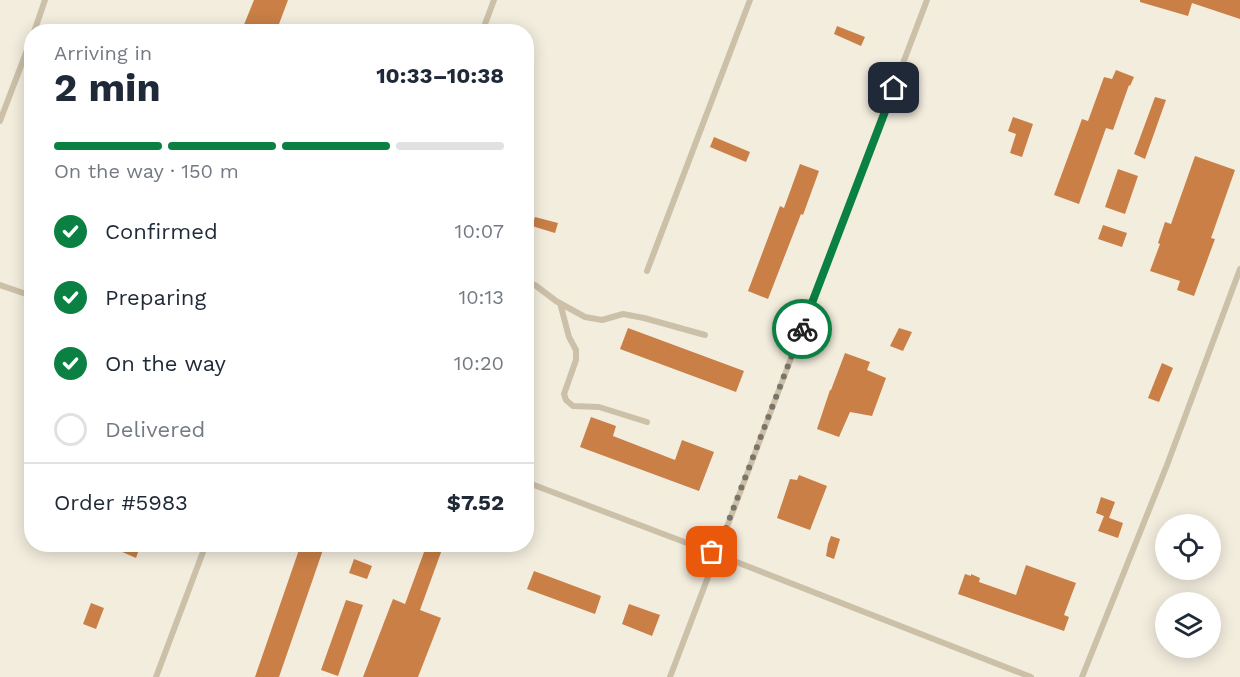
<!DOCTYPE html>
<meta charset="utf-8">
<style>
body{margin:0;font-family:"Work Sans",sans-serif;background:#f2f2f3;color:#1f2937;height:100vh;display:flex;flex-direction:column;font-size:22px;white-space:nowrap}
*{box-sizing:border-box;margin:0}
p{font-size:20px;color:#747a83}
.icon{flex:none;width:33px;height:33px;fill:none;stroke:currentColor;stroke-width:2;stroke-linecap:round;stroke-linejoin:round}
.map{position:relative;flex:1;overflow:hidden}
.side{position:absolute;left:24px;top:24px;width:510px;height:528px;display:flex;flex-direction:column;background:#fff;border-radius:24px;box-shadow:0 3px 15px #0003}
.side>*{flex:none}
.buttons{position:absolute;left:1155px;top:514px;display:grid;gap:12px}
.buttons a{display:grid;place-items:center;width:66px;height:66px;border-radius:50%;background:#fff;box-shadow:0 3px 15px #0003;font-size:30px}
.pin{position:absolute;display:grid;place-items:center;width:51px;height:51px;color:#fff;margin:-26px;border-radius:12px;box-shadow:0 3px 9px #0006}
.courier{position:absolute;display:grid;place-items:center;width:60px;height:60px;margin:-30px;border:4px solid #0b8043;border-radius:50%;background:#fff;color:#222;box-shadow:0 2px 8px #0007}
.headline em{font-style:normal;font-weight:700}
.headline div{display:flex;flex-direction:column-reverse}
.headline{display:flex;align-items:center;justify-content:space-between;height:102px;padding:0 30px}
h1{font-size:39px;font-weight:700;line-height:45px}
.bar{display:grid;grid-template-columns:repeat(4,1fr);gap:9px 6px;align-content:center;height:72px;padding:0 30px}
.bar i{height:8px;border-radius:4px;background:#e0e1e3}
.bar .on{background:#0b8043}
.bar p{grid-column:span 4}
.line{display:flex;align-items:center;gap:15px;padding:0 30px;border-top:2px solid #e0e1e3}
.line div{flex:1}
ol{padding:0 30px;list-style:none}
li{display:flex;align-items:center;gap:18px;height:66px}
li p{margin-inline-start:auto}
li .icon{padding:6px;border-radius:50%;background:#0b8043;color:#fff;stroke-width:4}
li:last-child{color:#747a83}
li i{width:33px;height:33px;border:3px solid #e0e1e3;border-radius:50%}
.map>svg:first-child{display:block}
</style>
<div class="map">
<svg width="1240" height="677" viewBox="0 0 1240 677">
<rect width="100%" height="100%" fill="#f3edde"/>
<path fill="#c97f46" d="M254,0h34l-12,32h-35z
M1140,0h100v19l-48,-16 -4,13 -48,-14z
M837,26l28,11 -4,9 -27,-12z
M1116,70l18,7 -4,9 -1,-1 -16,45 -7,-2 -27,76 -25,-9 28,-76 6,2 16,-44 8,2z
M1155,97l11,3 -21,59 -11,-5z
M1013,117l20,7 -11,33 -12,-4 6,-19 -8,-3z
M714,137l36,15 -4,10 -36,-15z
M1195,156l40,14 -24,68 4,1 -21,57 -17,-6 3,-9 -30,-10 10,-27 -2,-1 7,-21 6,2z
M800,164l19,7 -16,44 -2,-1 -33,85 -20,-8 32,-85 4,2z
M1118,169l20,7 -13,38 -20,-7z
M535,217l23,6 -3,10 -23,-7z
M1103,225l24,8 -5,14 -24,-8z
M628,328l116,43 -8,21 -116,-43z
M899,328l13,4 -9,19 -13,-5z
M845,353l25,9 -3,8 19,8 -14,38 -22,-4 -11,25 -22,-8 13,-39h1z
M1162,363l11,5 -14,34 -11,-4z
M591,417l25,9 -3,10 62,24 7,-20 32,12 -15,39 -119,-44z
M799,475l28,11 -17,44 -33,-12 13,-39 7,1z
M1101,497l14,5 -6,16 -13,-5z
M1104,516l19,7 -5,15 -20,-7z
M831,536l9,3 -6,20 -8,-3 2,-12z
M104,544h37l-5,14z
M301,544h24l-46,133h-24z
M427,544h17l-24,66 21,8 -23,59h-55l30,-78 12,5z
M354,559l18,7 -5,13 -18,-6z
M1026,565l50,18 -12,32 5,2 -5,14 -106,-37 7,-20 6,2v-2l9,4 -1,4 37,13z
M534,571l67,25 -6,18 -68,-25z
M346,600l17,5 -25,71 -17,-6z
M91,603l13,5 -8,21 -13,-5z
M629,604l31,11 -8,21 -30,-12z"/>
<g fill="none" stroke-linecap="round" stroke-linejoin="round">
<path stroke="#ccc0a9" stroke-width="6" d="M34,32l11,-32
M482,32l12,-32
M0,121l32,-84
M647,271l103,-271
M526,282l9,3 21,16 29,16 17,3 21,-6 21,4 61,17
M0,285l32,11
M560,303l9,34 7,13v10l-12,34 2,6 7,6 26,1 48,15
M526,482l190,72 315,123
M156,677l50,-133
M670,677l257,-677
M1082,677l85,-212 73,-196"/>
</g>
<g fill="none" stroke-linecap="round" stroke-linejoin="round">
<path stroke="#7a7368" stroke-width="6" stroke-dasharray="0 10.8" d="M712,552l4,2 86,-225"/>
<path stroke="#0b8043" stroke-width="8" d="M802,329l92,-241"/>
</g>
</svg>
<div class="buttons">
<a><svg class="icon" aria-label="locate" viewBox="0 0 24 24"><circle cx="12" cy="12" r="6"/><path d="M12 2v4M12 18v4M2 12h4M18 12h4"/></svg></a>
<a><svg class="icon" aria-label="layers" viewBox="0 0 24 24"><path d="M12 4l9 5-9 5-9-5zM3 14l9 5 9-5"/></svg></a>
</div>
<div class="pin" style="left:712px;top:552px;background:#ea580c"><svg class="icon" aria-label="bag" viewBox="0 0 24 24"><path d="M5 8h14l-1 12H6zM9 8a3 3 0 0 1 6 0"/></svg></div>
<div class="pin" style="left:894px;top:88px;background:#1f2937"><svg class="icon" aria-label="home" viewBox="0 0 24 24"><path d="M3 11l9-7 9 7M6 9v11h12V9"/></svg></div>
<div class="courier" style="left:802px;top:329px"><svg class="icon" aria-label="bike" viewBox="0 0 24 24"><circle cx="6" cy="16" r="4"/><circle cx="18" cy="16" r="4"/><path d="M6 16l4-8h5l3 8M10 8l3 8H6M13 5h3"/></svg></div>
<section class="side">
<div class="headline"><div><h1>2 min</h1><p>Arriving in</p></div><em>10:33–10:38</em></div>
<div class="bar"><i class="on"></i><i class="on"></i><i class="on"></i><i></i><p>On the way · 150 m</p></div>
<ol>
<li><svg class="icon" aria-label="check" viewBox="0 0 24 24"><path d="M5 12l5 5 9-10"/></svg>Confirmed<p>10:07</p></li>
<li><svg class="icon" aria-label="check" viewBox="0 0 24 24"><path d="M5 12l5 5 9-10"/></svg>Preparing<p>10:13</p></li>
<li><svg class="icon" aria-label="check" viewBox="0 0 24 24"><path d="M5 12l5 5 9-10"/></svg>On the way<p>10:20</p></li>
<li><i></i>Delivered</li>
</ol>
<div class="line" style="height:78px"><div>Order #5983</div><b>$7.52</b></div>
</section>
</div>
